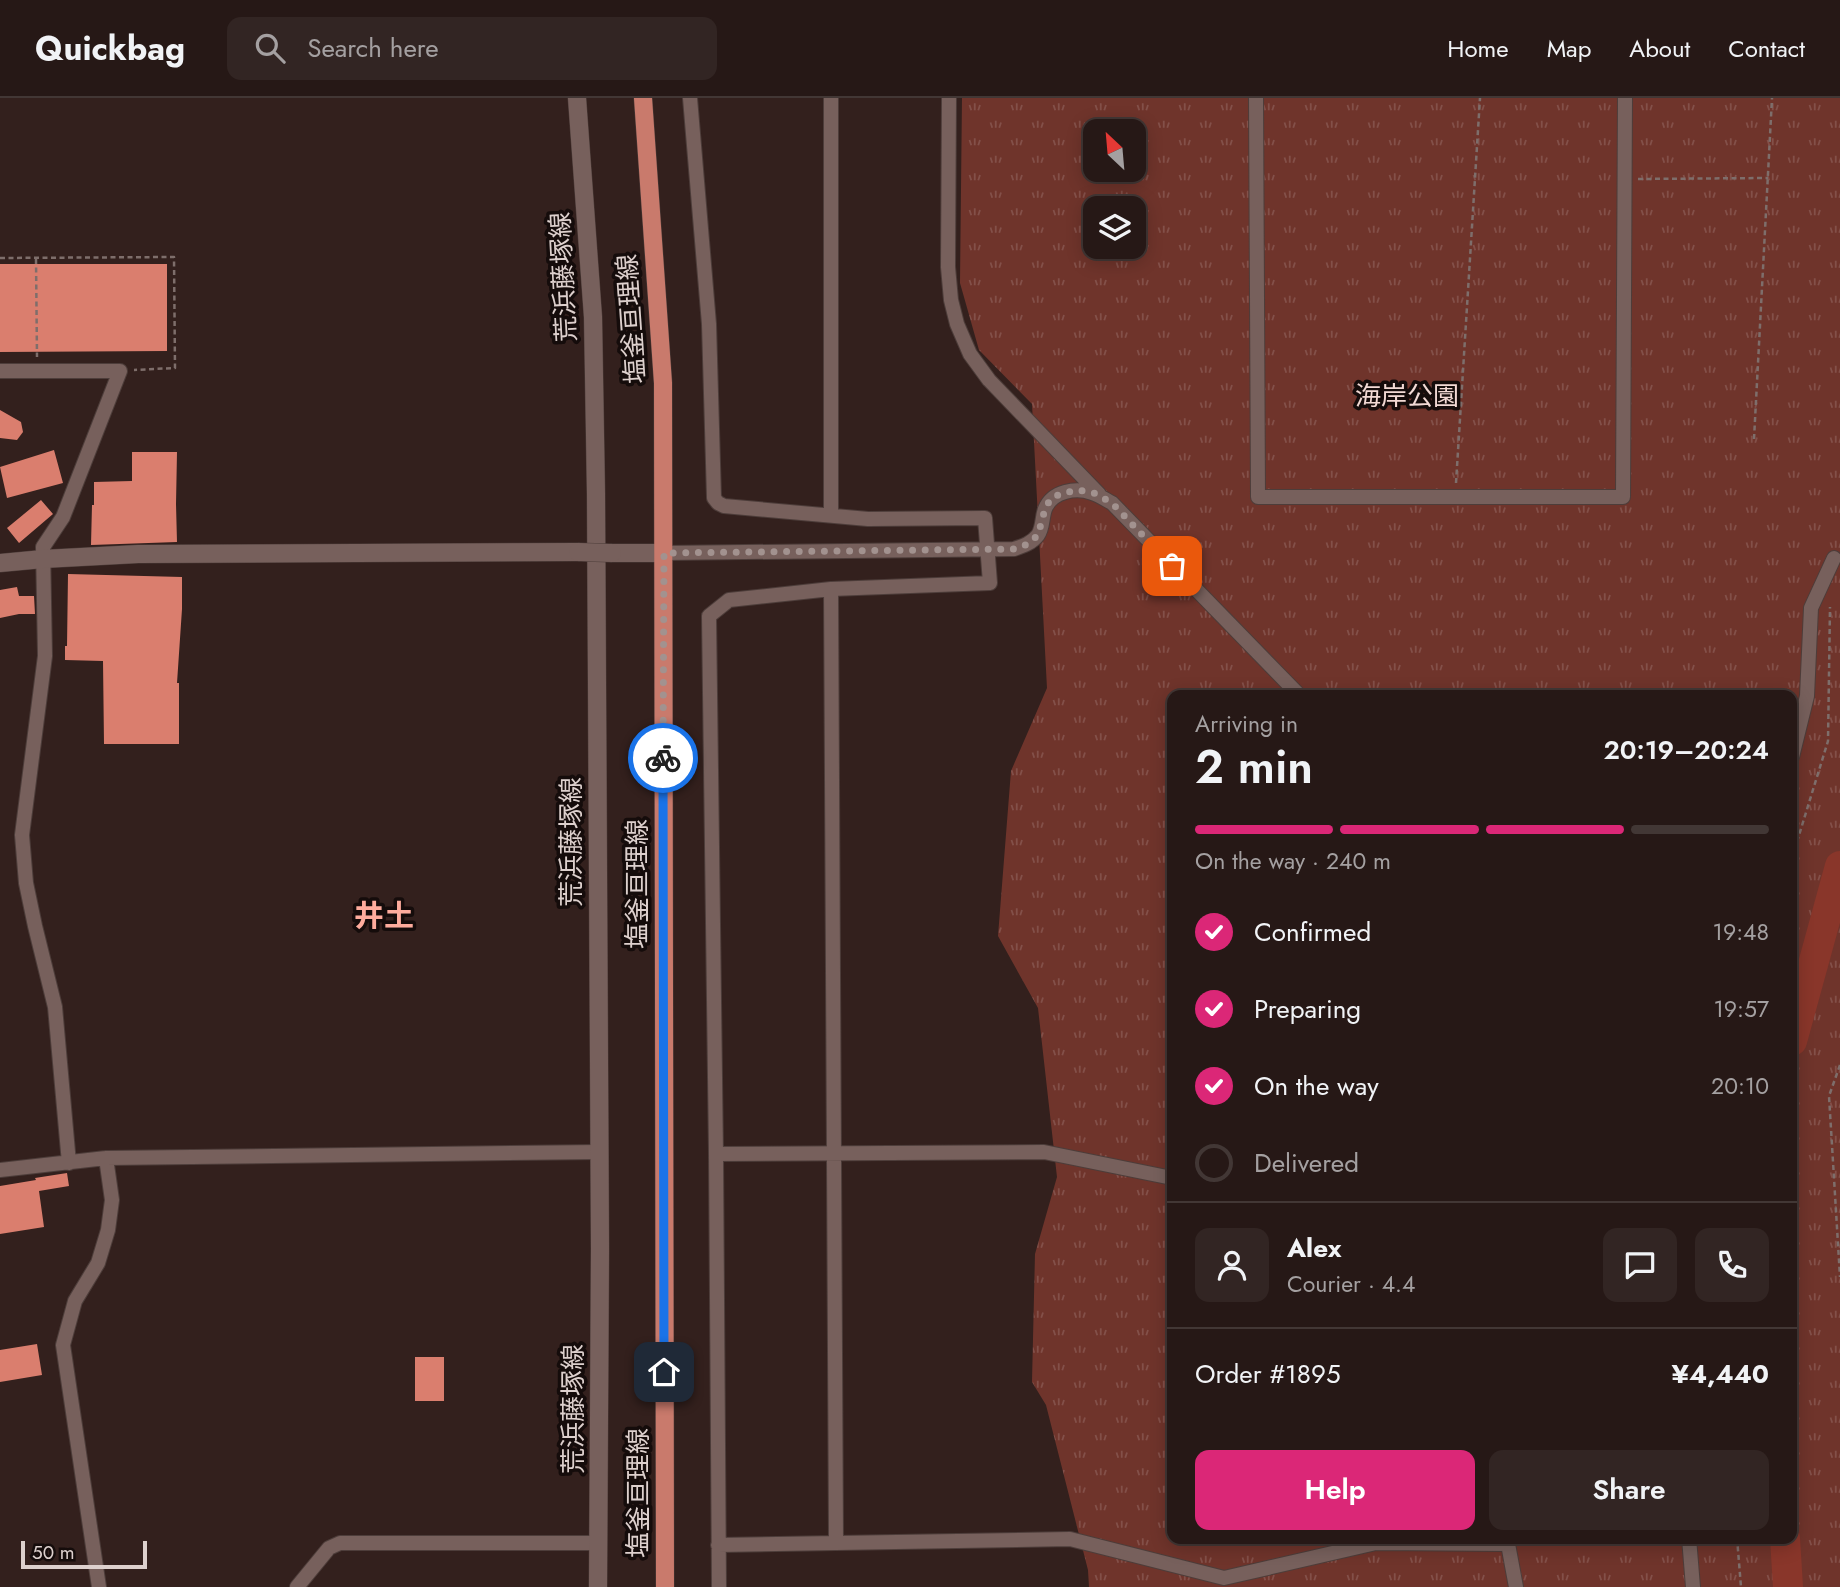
<!DOCTYPE html>
<meta charset="utf-8">
<style>
body{margin:0;font-family:Jost,"Noto Sans JP",sans-serif;background:#322523;color:#f1f3f6;height:100vh;display:flex;flex-direction:column;font-size:26px;white-space:nowrap}
*{box-sizing:border-box;margin:0}
p{font-size:23px;color:#a4a0a1}
.icon{flex:none;width:38px;height:38px;fill:none;stroke:currentColor;stroke-width:2;stroke-linecap:round;stroke-linejoin:round}
.map{position:relative;flex:1;overflow:hidden}
.drawer{position:absolute;left:1167px;top:592px;width:630px;height:854px;display:flex;flex-direction:column;background:#261816;border-radius:14px;box-shadow:0 4px 18px #0003,0 0 0 2px #423735}
.drawer>*{flex:none}
.needle{width:46px;rotate:334deg}
.tools{position:absolute;left:1083px;top:21px;display:grid;gap:14px}
.tools a{display:grid;place-items:center;width:63px;height:63px;border-radius:14px;background:#261816;box-shadow:0 4px 18px #0003,0 0 0 2px #423735;font-size:35px}
.scale{position:absolute;left:21px;bottom:18px;width:126px;box-sizing:border-box;padding-left:7px;border:4px solid #ddd0cd;border-top:0;font-size:19px;line-height:24px;white-space:nowrap;color:#ddd0cd;-webkit-text-stroke:5px #150c0b;paint-order:stroke}
.pin{position:absolute;display:grid;place-items:center;width:60px;height:60px;color:#fff;margin:-30px;border-radius:14px;box-shadow:0 4px 10px #0006}
.courier{position:absolute;display:grid;place-items:center;width:70px;height:70px;margin:-35px;border:5px solid #1a73e8;border-radius:50%;background:#fff;color:#222;box-shadow:0 2px 9px #0007}
.head em{font-style:normal;font-weight:600}
.head div{display:flex;flex-direction:column-reverse}
.head{display:flex;align-items:center;justify-content:space-between;height:119px;padding:0 28px}
h1{font-size:46px;font-weight:600;line-height:52px}
.bar{display:grid;grid-template-columns:repeat(4,1fr);gap:10px 7px;align-content:center;height:84px;padding:0 28px}
.bar i{height:9px;border-radius:5px;background:#423735}
.bar .on{background:#db2777}
.bar p{grid-column:span 4}
.line{display:flex;align-items:center;gap:18px;padding:0 28px;border-top:2px solid #423735}
.line div{flex:1}
.round{display:grid;place-items:center;flex:none;width:74px;height:74px;border-radius:14px;background:#322523}
ol{padding:0 28px;list-style:none}
li{display:flex;align-items:center;gap:21px;height:77px}
li p{margin-inline-start:auto}
li .icon{padding:7px;border-radius:50%;background:#db2777;color:#fff;stroke-width:4}
li:last-child{color:#a4a0a1}
li i{width:38px;height:38px;border:4px solid #423735;border-radius:50%}
.action{display:flex;gap:14px;margin-top:auto;padding:14px 28px}
.action a{flex:1;height:80px;border-radius:14px;background:#db2777;color:#fff;font-size:28px;font-weight:600;line-height:80px;text-align:center}
.action a+a{background:#322523;color:#f1f3f6}
header{display:flex;align-items:center;gap:42px;box-sizing:border-box;height:98px;padding:0 35px;background:#261816;border-bottom:2px solid #423735}
header strong{font-size:33px}
nav{display:flex;gap:38px;margin-inline-start:auto;font-size:24px}
.search{width:490px;height:63px;background:#322523;display:flex;align-items:center;gap:18px;box-sizing:border-box;padding:0 24px;border-radius:14px;color:#a4a0a1;font-size:26px}
.map>svg:first-child{display:block}
</style>
<header>
<strong>Quickbag</strong>
<div class="search"><svg class="icon" aria-label="search" viewBox="0 0 24 24"><circle cx="10" cy="10" r="6"/><path d="M15 15l6 6"/></svg>Search here</div>
<nav><a>Home</a><a>Map</a><a>About</a><a>Contact</a></nav>
</header>
<div class="map">
<svg width="1840" height="1489" viewBox="0 0 1840 1489">
<defs>
<pattern id="park-tufts" width="24" height="20" patternUnits="userSpaceOnUse" patternTransform="scale(1.75)"><rect width="24" height="20" fill="#6f342b"/><path d="M3 7l-1-3M5 7V3M7 7l1-3M15 17l-1-3M17 17v-4M19 17l1-3" fill="none" stroke="#835049"/></pattern>
</defs>
<rect width="100%" height="100%" fill="#33201d"/>
<path fill="url(#park-tufts)" fill-rule="evenodd" d="M962,0h878v1489h-751l-1,-17 -42,-165 -14,-23 3,-128 22,-77 -19,-169 -40,-72 13,-165 36,-83 -15,-284 -53,-54 -19,-67zM1096,33h38v39h-38zM1096,110h38v39h-38zM1172,597h620v843h-620z"/>
<g fill="none" stroke-linecap="round" stroke-linejoin="round">
<path stroke="#89362a" stroke-width="30" d="M1792,943l48,-175
M1785,1440l3,49"/>
</g>
<path fill="#da7e6e" d="M0,166h167v87l-167,1z
M0,312l21,12 2,10 -6,8 -17,-2z
M54,352l9,33 -56,15 -7,-31z
M132,354h45l-1,52 1,38 -86,3 1,-40h2v-23l38,-1z
M41,402l12,14 -34,29 -12,-15z
M68,476l114,3v32l-5,74h2v61h-75l-1,-83 -38,-1v-14h2z
M17,489l2,9h15l1,18h-16l-19,4v-28z
M67,1075l2,13 -30,5 5,36 -44,7v-48l36,-6 -1,-2z
M37,1246l5,31 -42,7v-32z
M415,1259h29v44h-29z"/>
<g fill="none" stroke-linecap="round" stroke-linejoin="round">
<defs>
<path id="street" d="M690,0l19,226 5,174 4,5 6,3 144,13 117,-1 5,65 -159,6 -102,11 -20,16 7,538 3,433
M831,0v417
M949,0l-1,169 3,33 6,24 13,30 19,26 110,114
M1256,0l2,399h365l2,-399
M0,273h120l-57,146 -20,30 2,109 -23,179 4,48 9,43 20,81 14,156
M664,455l350,-4c9,-3 18,-6 24,-14 5,-7 4,-18 7,-26 7,-18 31,-22 47,-16 7,2 14,7 20,10l187,192
M1792,659l15,-61 4,-88 23,-50
M716,1056l328,-2 128,26
M0,1072l106,-12 493,-6
M1689,1440l4,49
M836,1445l234,-4 154,39 152,-35 132,1 -1,-6
M1508,1446l8,43
M718,1447l118,-2 -5,-954
M99,1489l-36,-242 12,-44 23,-38 10,-33 4,-30 -6,-42
M297,1489l32,-39 11,-5h258"/>
<path id="secondary" d="M577,0l16,219 3,177 4,755 -2,338
M612,455h52
M0,465l43,-4 95,-5 440,-2"/>
<path id="primary" d="M643,0l20,285 2,1204"/>
</defs>
<use href="#street" stroke="#4d3d3a" stroke-width="16"/>
<use href="#secondary" stroke="#4d3d3a" stroke-width="19"/>
<use href="#primary" stroke="#4d3d3a" stroke-width="19"/>
<path stroke="#7e6e6b" stroke-width="2.5" stroke-dasharray="5 3.5" stroke-linecap="butt" d="M1638,81l130,-1
M0,160l174,-1 1,111 -41,2
M36,161l1,98
M1754,341l18,-341
M1456,385l24,-385
M1792,760l36,-117 2,-134
M1840,967l-11,31 11,181
M1737,1440l4,49"/>
<use href="#street" stroke="#77605c" stroke-width="14"/>
<use href="#secondary" stroke="#77605c" stroke-width="18"/>
<use href="#primary" stroke="#c97a6c" stroke-width="18"/>
<defs>
<path id="secondary-bridge" d="M578,454l34,1"/>
</defs>
<use href="#secondary-bridge" stroke="#4d3d3a" stroke-width="19" stroke-linecap="butt"/>
<use href="#secondary-bridge" stroke="#77605c" stroke-width="18"/>
</g>
<g fill="none" stroke-linecap="round" stroke-linejoin="round">
<path stroke="#a2928f" stroke-width="7" stroke-dasharray="0 12.6" d="M663,660l1,-205 350,-4 14,-5 10,-9 7,-26 6,-11 12,-5 15,-3 16,3 18,10 60,63"/>
<path stroke="#1a73e8" stroke-width="9" d="M663,660l1,614"/>
</g>
<g text-anchor="middle" dominant-baseline="central" stroke-width="7" stroke-linejoin="round" paint-order="stroke">
<g font-size="26" fill="#ddd0cd" stroke="#150c0b">
<text transform="translate(563 179) rotate(-93)">荒浜藤塚線</text>
<text transform="translate(631 221) rotate(-94)">塩釜亘理線</text>
<text transform="translate(571 744) rotate(-90)">荒浜藤塚線</text>
<text transform="translate(637 786) rotate(-90)">塩釜亘理線</text>
<text transform="translate(573 1311) rotate(-90)">荒浜藤塚線</text>
<text transform="translate(638 1395) rotate(-90)">塩釜亘理線</text>
</g>
<g font-size="26" fill="#f2d9d4" stroke="#150c0b">
<text x="1407" y="298">海岸公園</text>
</g>
<g font-size="30" font-weight="bold" fill="#feac9d" stroke="#150c0b">
<text x="384" y="817">井土</text>
</g>
</g>
</svg>
<div class="tools">
<a><svg class="needle" viewBox="-14 -14 28 28"><path d="M0-13l5 13h-10z" fill="#e53935"/><path d="M0 13l5-13h-10z" fill="#a4a0a1"/></svg></a>
<a><svg class="icon" aria-label="layers" viewBox="0 0 24 24"><path d="M12 4l9 5-9 5-9-5zM3 14l9 5 9-5"/></svg></a>
</div>
<div class="scale">50 m</div>
<div class="pin" style="left:1172px;top:468px;background:#ea580c"><svg class="icon" aria-label="bag" viewBox="0 0 24 24"><path d="M5 8h14l-1 12H6zM9 8a3 3 0 0 1 6 0"/></svg></div>
<div class="pin" style="left:664px;top:1274px;background:#1f2937"><svg class="icon" aria-label="home" viewBox="0 0 24 24"><path d="M3 11l9-7 9 7M6 9v11h12V9"/></svg></div>
<div class="courier" style="left:663px;top:660px"><svg class="icon" aria-label="bike" viewBox="0 0 24 24"><circle cx="6" cy="16" r="4"/><circle cx="18" cy="16" r="4"/><path d="M6 16l4-8h5l3 8M10 8l3 8H6M13 5h3"/></svg></div>
<section class="drawer">
<div class="head"><div><h1>2 min</h1><p>Arriving in</p></div><em>20:19–20:24</em></div>
<div class="bar"><i class="on"></i><i class="on"></i><i class="on"></i><i></i><p>On the way · 240 m</p></div>
<ol>
<li><svg class="icon" aria-label="check" viewBox="0 0 24 24"><path d="M5 12l5 5 9-10"/></svg>Confirmed<p>19:48</p></li>
<li><svg class="icon" aria-label="check" viewBox="0 0 24 24"><path d="M5 12l5 5 9-10"/></svg>Preparing<p>19:57</p></li>
<li><svg class="icon" aria-label="check" viewBox="0 0 24 24"><path d="M5 12l5 5 9-10"/></svg>On the way<p>20:10</p></li>
<li><i></i>Delivered</li>
</ol>
<div class="line" style="height:126px"><a class="round"><svg class="icon" aria-label="person" viewBox="0 0 24 24"><circle cx="12" cy="8" r="4"/><path d="M4 21q1-7 8-7t8 7"/></svg></a><div><b>Alex</b><p>Courier · 4.4</p></div><a class="round"><svg class="icon" aria-label="chat" viewBox="0 0 24 24"><path d="M4 5h16v11H9l-5 4z"/></svg></a><a class="round"><svg class="icon" aria-label="phone" viewBox="0 0 24 24"><path d="M5 4h4l2 5-3 2q2 4 5 5l2-3 5 2v4C11 20 4 13 5 4z"/></svg></a></div>
<div class="line" style="height:91px"><div>Order #1895</div><b>¥4,440</b></div>
<div class="action"><a>Help</a><a>Share</a></div>
</section>
</div>
